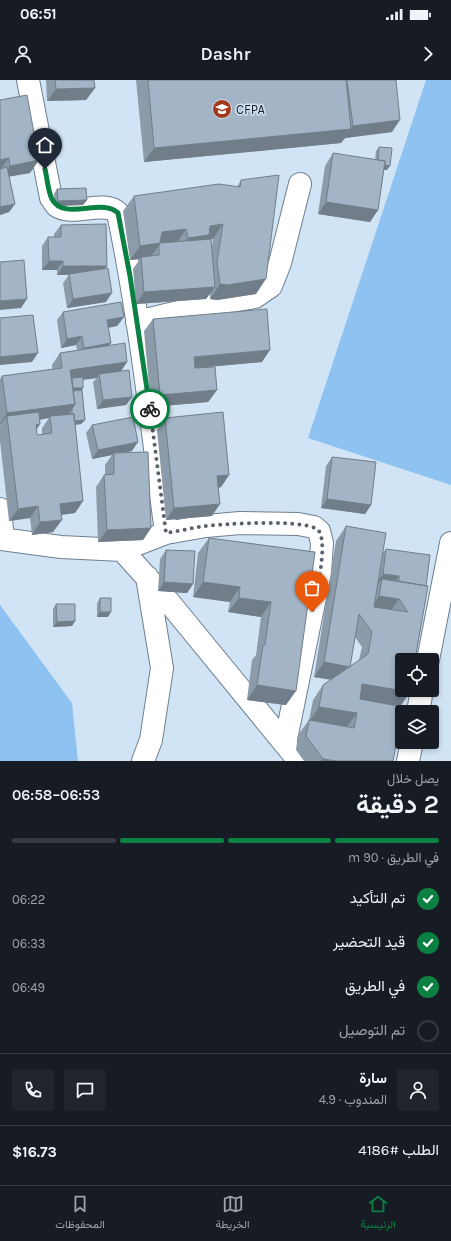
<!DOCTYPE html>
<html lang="ar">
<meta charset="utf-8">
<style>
body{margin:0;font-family:Karla,Vazirmatn,sans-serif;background:#20242c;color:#f1f3f6;direction:rtl;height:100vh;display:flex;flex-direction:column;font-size:15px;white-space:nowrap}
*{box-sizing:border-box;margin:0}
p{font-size:13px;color:#9ea1a6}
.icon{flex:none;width:22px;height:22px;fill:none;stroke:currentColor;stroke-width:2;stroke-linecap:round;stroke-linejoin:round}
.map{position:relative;height:681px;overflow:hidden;direction:ltr}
.details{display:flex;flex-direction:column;background:#171b24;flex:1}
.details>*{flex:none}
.buttons{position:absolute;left:395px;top:573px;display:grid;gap:8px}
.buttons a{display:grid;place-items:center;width:44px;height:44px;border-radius:4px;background:#171b24;box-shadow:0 2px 6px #0003;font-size:20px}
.pin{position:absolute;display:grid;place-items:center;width:34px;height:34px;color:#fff;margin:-41px -17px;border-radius:50% 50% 50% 0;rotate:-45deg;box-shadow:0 0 4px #0007}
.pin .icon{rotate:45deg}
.courier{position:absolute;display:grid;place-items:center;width:40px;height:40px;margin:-20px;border:3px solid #0b8043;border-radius:50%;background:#fff;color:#222;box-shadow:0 1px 5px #0007}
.summary em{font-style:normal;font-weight:600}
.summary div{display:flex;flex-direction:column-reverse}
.summary{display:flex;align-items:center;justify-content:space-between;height:68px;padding:0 12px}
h1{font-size:26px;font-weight:600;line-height:30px}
.bar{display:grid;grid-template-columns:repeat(4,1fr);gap:6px 4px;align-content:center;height:48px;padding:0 12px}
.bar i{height:5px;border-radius:3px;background:#363941}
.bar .active{background:#0b8043}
.bar p{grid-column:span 4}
.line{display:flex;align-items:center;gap:10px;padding:0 12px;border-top:1px solid #363941}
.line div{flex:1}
.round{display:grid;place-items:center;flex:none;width:42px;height:42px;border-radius:4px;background:#20242c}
ol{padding:0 12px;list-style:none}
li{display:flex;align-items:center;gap:12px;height:44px}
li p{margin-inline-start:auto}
li .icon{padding:4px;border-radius:50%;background:#0b8043;color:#fff;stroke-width:4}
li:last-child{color:#9ea1a6}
li i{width:22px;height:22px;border:2px solid #363941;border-radius:50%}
.status{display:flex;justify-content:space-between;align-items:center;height:28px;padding:0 20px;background:#171b24;direction:ltr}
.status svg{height:11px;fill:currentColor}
header{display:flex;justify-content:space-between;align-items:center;height:52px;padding:0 12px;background:#171b24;font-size:18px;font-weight:600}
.menu{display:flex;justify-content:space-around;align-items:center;height:56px;border-top:1px solid #363941;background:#171b24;font-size:11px;color:#9ea1a6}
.menu a{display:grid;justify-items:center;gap:2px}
.menu .active{color:#0b8043}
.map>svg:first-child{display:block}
</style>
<div class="status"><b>06:51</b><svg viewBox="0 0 49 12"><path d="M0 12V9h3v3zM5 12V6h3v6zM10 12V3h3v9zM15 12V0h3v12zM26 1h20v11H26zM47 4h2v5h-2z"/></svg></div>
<header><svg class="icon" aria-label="forward" viewBox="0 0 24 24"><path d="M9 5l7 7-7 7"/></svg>Dashr<svg class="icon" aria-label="person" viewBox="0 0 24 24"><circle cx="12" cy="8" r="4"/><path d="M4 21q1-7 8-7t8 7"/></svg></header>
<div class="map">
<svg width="451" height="681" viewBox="0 0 451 681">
<rect width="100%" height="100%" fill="#d1e4f5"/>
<path fill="#8ec2f0" d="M426,0h25v405l-143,-47z
M0,525l72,98 6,58h-78z"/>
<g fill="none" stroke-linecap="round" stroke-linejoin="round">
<defs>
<path id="minor" d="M28,0l23,118c2,2 4,6 6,8 16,11 48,-7 61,7 22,106 34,214 48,320
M137,242l71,-17 47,-8 16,-11 9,-23 20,-79
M0,429l3,30
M0,459l61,8 61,3 46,51 131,160
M122,470l44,-17 40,-7 34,-3 58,1 16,3 5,4 3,12 -2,30 -35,171
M428,580l23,-117
M418,632l4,-22
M143,681l8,-21 11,-72 -15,-91
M408,681l4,-19"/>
</defs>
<use href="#minor" stroke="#6e7f8f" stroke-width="24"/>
<use href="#minor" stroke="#fff" stroke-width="22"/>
</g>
<path fill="#8b9ba9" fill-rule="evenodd" d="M46,0h48l1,8 -9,12 -39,1z
M136,0h260l-4,52 -47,6 -4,5 -197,19z
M0,20l30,73 -21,3 6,28 -6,8 -9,3z
M379,67l8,23h-3l-6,40 -8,12 -52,-8 7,-48 8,-13 42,7 1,-9z
M241,100l15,114 -39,6 -7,-1v-5l-4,5 -70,5 -3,-35 7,-10 -10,1 -7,-49 11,-15 103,-9zM213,159l-1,7 -4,-6z
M57,109l30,11 -4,5 -28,1 -1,-12z
M61,145l46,41 -2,3 1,33 -39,6 -4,-25 6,-8h-12v-5h-15v-24l6,-9h6v-3z
M63,232l61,5 -7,9 -9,2 3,15 -2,3 18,16 -6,9 5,34 -29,4 -4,-27 4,-4 -14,1v9l-1,2 3,30 -4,4 -6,1 8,76 -8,12 -14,2 -8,17 -21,3 -2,-17 -21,3 -9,-80v-15l1,-1h-1v-46l2,-3 50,-7v-4l8,-12 17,-3 -1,-5 -15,3 -4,-28zM49,338l-7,10v6l-5,1 -1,-5 4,-6v-4z
M153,239l109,43 -67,6 22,22 -9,12 -57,5 -7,-76z
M165,338l64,57 -8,12 -2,1 -7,28 -46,4 -9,-90z
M92,345l40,26 -10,2 29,75 -8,12 -45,2 -2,-55 8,-12 1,-1v-9l7,-10 -20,4 -6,-26z
M332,377l39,48 -6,9 -44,-6 5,-42z
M346,446l36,28 4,-5 44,6 -30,151 -7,55h-89l-8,-11 2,-15 11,-15 4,-20 10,-15 8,-5 -17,-3 22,-136zM355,557l7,10 -3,13 -9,7z
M209,458l106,14 -29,153 -39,-5 5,-40 4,-5 5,-38 -33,-5 2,-10 -37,-5 5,-44z
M166,470l27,34 -6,9 -29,-2 2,-32z
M100,518l8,19h-11v-14z
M56,524l19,17 -3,5 -19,1v-18z"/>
<path fill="#717e8a" d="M95,8l-9,12 -39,1 9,-12z
M400,40l-8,12 -47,6 -4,5 -197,19 10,-14 196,-19 3,-3z
M9,78l-9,12v-10z
M39,80l-9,13 -28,5 8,-12z
M378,84l12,2 -3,4 -13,-1z
M87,120l-4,5 -28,1 3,-5z
M326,122l52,8 -8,12 -52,-8z
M15,124l-6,8 -9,3v-8z
M223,144l-10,15 -8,1 -28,12 11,-14 22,-12z
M186,149l-10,15 -17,1 -9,13 -9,-1 -1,2 -10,1 10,-14 22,-14z
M49,181h14l-6,9h-15z
M63,186h44l-6,8 -44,1z
M266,199l-10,15 -39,6 -7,-1 10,-15z
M215,207l-9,12 -70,5 8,-12z
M112,213l-6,9 -39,6 6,-9z
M27,219l-6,9 -21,2v-9z
M124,237l-7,9 -16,3 6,-9z
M82,256l-6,9 -15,3 6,-9z
M111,263l-6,9 -27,4 6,-8z
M270,270l-8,12 -76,7 8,-12z
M38,273l-6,9 -32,3v-8z
M127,282l-8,12h-20l-2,4 -29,4 2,-12z
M69,308h14l-3,4 -10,1z
M217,310l-9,12 -57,5 9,-12z
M132,317l-6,8 -29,4 6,-9z
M75,324l-8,12h-17l-1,2 -41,6 -1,-8 -7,9v-1l7,-11z
M85,340l-4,4 -11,1 3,-4z
M40,344l-8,12 4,-11z
M138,362l-6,9 -18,3v-1l-2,2 -20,4 6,-9z
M229,395l-8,12 -12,1 8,-12z
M327,419l44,6 -6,9 -44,-6z
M83,421l-8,12 -23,3 8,-12z
M220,424l-8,12 -46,4 8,-12z
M38,426l-8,12 -21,3 9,-12z
M62,440l-9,12 -21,3 8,-13z
M151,448l-8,12 -45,2 9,-12z
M383,494l16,2 -6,9 -11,-6 -3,4 -2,-1z
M164,502l29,2 -6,9 -29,-2z
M203,502l37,5 -10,15 -37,-5z
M379,516l20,3 -11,15 -19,-4z
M239,518l32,4 -10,15 -33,-5z
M100,532h11l-3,5h-11z
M75,541l-3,5 -19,1 4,-5z
M324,582l26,5 -10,14 -26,-4z
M362,604l48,8 -10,15 -48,-8z
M257,605l39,6 -10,14 -39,-5z
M319,627l38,6 -11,15 -37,-6z
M323,679l13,2h-15z"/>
<path fill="#a2b4c5" stroke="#717e8a" d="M55,0h39l1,8 -39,1z
M148,0h198l5,49 -197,19z
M347,0h49l4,40 -47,6z
M27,15l12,65 -29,6 -1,-8 -9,2v-60z
M379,67l13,1 -2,18 -5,-1v-4l-7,-1z
M333,73l52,8 -7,49 -52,-8z
M7,87l8,37 -15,3v-38z
M279,95l-13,104 -39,6 -7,-1 -3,-22 6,-38 -13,2 -1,9 -21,3 -2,-9 -24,3 -2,11 -20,3 -6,-50 85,-12 21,3 1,-7z
M86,108l1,12 -29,1 -1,-12z
M106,144l1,42h-44v-5h-14l-1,-24h13v-12z
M211,159l4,48 -71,5 -3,-35 18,-2v-10l1,-2z
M24,180l3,39 -27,2v-39z
M108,188l4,25 -39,6 -4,-25z
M121,222l3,15 -17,3 4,23 -27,5 -2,-12 -15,3 -4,-27z
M267,229l3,41 -76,7 1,11 20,-1 2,23 -57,5 -7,-76z
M33,235l5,38 -38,4v-39z
M125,263l2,19 -57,8 5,34 -68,9 -5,-37 60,-8 -2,-15z
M129,290l3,27 -29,3 -4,-26z
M83,297v11h-10l-1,-10z
M82,310l3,30 -11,1v-7h-2v-5l3,-5 -2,-13z
M39,332l1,12 -4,1 1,10 15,-2 -2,-17 24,-2 9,87 -23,3 2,16 -22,2 -2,-16 -20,3 -11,-93z
M223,332l6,63 -12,1 3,28 -46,4 -9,-90z
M133,337l5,25 -40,8 -6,-25z
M148,372l3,76 -44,2 -3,-55 10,-1v-21z
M332,377l44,5 -5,43 -44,-6z
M346,446l40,7 -12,74 34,5 -9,-13 -20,-3 3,-17 46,7 -13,74h-13v30h8v2l-48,-8 -2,15 43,8 -10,54h-57l-13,-2 -17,-23 3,-16 45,8 3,-15 -38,-6 4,-22 45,-31 4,-22 -13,-18 -9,53 -26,-5z
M209,458l106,14 -19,139 -39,-6 6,-40h2l6,-43 -32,-4 1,-11 -37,-5z
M386,469l44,6 -4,31 -27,-5v-5l-16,-2z
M166,470l29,1 -2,33 -29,-2z
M100,518h11v14h-11z
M56,524h19v17l-18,1z"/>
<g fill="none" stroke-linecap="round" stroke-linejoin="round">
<path stroke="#57626c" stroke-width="4" stroke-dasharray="0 7.2" d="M150,329l16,124c13,-2 26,-5 39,-7 17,-2 105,-8 114,5 9,15 -3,64 -7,81"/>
<path stroke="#0b8043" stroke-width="5" d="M45,89c2,8 3,23 7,30 12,23 51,-2 66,14l12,63 20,133"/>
</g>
<defs>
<symbol id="university-disc" viewBox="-11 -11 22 22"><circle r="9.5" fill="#a2391d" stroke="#d1e4f5"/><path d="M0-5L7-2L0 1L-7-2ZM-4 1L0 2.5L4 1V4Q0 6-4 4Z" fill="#fff"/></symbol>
</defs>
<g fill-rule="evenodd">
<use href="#university-disc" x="211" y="18" width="22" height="22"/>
</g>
<g text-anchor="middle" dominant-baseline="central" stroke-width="3" stroke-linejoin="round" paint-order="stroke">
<g font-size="13" fill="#161c23" stroke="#d1e4f5" text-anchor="start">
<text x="236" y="29">CFPA</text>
</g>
</g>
</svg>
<div class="buttons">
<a><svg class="icon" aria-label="locate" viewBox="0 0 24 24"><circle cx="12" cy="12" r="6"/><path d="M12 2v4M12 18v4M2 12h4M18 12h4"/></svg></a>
<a><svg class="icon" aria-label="layers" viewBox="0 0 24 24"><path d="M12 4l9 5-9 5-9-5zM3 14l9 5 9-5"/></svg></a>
</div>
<div class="pin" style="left:312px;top:532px;background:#ea580c"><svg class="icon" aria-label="bag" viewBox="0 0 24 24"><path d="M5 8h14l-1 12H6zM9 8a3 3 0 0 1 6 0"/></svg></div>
<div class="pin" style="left:45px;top:89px;background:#1f2937"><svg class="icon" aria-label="home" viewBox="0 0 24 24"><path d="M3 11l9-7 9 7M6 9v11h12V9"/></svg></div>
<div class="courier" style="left:150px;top:329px"><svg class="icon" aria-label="bike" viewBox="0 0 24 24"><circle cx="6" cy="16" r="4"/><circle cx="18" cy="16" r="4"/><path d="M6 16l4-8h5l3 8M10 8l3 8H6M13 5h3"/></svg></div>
</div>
<section class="details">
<div class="summary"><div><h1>2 دقيقة</h1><p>يصل خلال</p></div><em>06:53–06:58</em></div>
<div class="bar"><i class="active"></i><i class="active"></i><i class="active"></i><i></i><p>في الطريق · 90 m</p></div>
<ol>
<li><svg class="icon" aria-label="check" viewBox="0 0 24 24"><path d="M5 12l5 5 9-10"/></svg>تم التأكيد<p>06:22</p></li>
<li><svg class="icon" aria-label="check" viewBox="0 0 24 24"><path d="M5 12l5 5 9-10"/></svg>قيد التحضير<p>06:33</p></li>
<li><svg class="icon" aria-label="check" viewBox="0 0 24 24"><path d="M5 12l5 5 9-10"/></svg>في الطريق<p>06:49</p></li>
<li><i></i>تم التوصيل</li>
</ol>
<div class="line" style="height:72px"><a class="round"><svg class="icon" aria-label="person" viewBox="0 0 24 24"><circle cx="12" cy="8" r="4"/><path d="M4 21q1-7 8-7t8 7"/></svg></a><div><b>سارة</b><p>المندوب · 4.9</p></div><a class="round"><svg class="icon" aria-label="chat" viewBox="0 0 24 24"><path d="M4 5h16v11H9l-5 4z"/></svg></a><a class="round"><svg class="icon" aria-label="phone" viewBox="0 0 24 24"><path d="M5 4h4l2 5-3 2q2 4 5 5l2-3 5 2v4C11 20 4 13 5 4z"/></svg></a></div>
<div class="line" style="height:52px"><div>الطلب #4186</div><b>$16.73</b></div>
</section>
<nav class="menu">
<a class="active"><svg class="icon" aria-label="home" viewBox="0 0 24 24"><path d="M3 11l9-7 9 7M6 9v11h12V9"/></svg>الرئيسية</a>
<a><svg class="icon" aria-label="map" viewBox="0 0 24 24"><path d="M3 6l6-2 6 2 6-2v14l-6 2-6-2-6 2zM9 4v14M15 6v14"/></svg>الخريطة</a>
<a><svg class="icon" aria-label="saved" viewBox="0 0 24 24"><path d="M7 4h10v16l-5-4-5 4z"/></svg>المحفوظات</a>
</nav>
